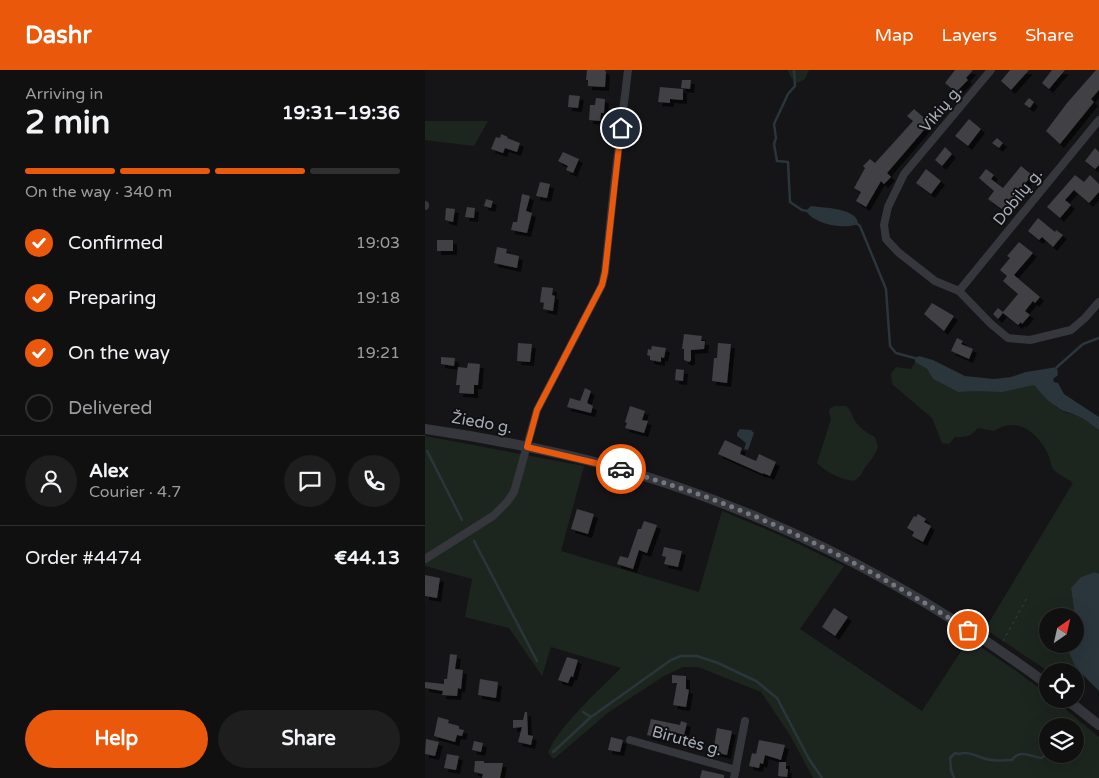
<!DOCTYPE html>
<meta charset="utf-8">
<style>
body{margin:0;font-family:"Varela Round",sans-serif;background:#1e1e1f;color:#f1f3f6;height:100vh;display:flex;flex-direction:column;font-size:19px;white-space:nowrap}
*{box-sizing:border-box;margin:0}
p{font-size:16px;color:#9c9d9f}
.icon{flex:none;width:28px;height:28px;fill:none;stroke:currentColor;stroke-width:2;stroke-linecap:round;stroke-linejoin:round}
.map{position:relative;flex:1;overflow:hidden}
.sheet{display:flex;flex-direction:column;background:#101011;width:425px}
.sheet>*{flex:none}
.needle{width:32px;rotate:34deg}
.tools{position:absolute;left:614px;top:538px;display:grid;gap:10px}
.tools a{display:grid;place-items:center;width:45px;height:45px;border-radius:50%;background:#101011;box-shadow:0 5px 20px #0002,0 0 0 1px #303031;font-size:25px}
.pin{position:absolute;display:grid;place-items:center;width:42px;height:42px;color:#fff;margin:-21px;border:2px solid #fff;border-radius:50%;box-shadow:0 1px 5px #0007}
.courier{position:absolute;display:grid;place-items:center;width:50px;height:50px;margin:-25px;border:4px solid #ea580c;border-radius:50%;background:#fff;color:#222;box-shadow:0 1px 6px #0007}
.overview em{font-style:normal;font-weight:700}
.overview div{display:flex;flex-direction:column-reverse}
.overview{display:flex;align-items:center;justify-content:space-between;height:85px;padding:0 25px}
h1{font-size:32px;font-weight:700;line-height:38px}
.bar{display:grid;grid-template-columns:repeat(4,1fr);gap:8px 5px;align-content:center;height:60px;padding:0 25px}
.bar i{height:6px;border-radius:4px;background:#303031}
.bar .active{background:#ea580c}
.bar p{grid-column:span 4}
.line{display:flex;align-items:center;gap:12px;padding:0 25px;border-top:1px solid #303031}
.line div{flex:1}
.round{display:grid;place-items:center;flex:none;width:52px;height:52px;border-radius:26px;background:#1e1e1f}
ol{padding:0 25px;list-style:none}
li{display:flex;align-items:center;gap:15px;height:55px}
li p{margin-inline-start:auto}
li .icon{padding:5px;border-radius:50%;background:#ea580c;color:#fff;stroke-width:4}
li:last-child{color:#9c9d9f}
li i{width:28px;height:28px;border:2px solid #303031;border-radius:50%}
.action{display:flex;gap:10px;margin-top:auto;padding:10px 25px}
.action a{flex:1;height:58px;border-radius:30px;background:#ea580c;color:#fff;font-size:20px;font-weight:700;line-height:58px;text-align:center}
.action a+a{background:#1e1e1f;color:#f1f3f6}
header{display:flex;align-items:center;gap:30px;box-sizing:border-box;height:70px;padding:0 25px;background:#ea580c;color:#fff}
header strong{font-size:24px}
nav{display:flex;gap:28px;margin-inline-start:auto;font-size:18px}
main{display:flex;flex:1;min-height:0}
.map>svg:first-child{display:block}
</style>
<header>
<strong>Dashr</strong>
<nav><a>Map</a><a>Layers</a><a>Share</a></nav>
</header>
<main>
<section class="sheet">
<div class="overview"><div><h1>2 min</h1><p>Arriving in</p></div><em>19:31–19:36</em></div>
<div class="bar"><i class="active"></i><i class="active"></i><i class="active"></i><i></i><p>On the way · 340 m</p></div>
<ol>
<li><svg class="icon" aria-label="check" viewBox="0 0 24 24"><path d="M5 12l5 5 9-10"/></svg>Confirmed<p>19:03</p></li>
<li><svg class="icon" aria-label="check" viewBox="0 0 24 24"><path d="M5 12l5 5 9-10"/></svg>Preparing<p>19:18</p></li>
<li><svg class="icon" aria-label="check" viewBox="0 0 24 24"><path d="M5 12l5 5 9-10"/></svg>On the way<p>19:21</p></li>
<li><i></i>Delivered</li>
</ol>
<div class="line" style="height:90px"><a class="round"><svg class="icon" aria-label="person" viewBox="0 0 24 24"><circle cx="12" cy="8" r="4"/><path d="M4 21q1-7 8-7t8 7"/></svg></a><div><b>Alex</b><p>Courier · 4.7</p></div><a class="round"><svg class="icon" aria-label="chat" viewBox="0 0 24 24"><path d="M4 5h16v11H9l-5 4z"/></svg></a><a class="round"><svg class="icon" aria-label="phone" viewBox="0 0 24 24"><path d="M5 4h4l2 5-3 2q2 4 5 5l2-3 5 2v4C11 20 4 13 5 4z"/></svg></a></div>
<div class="line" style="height:65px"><div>Order #4474</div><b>€44.13</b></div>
<div class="action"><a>Help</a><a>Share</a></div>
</section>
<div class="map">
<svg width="674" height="708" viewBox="0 0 674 708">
<defs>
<filter id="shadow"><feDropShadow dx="4" dy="4" stdDeviation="0" flood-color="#0009"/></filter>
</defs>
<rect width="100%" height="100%" fill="#151517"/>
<path fill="#1d261e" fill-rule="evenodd" d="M363,0h21l-4,9 -7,4 -7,-5z
M0,51h63l-14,25 -49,-6z
M490,292l12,7 6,10 25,13 67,-5 9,-3c8,11 21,25 33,29 3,1 6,1 8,2 8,2 17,11 24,15v144l-4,-2 -24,16 3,22 -2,6h-25v28h20l9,24 -3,3h-25l-63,-42 88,-146c-6,-5 -14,-8 -19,-13 -4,-5 -4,-13 -7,-18 -11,-21 -31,-36 -53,-21l-16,-3c-7,8 -12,10 -23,9l-6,7 -7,-1 -10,-25 -40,-34 -1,-10 5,-7 15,2z
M410,336h11c5,4 6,9 9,15 5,8 12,12 20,16l3,10c-3,7 -6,12 -11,18 -6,7 -3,9 -13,16 -14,-2 -27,-8 -37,-18l14,-44 -2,-7 1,-4z
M0,366l159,30 -23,85 138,41 23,-81 62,26 60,29 -44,63 122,82 47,-72 50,34 28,21v5h6l46,38v41h-286l-23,-43 -29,-43 -63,-25h-15l-19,9 -55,36 -54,46h-3l-4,-6c13,-28 50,-61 73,-84l-70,-21 -9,29 -33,-48 -44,-11 7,-38 -47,-13zM622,656h28v28h-28z"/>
<path fill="#2a353c" d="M386,136c13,2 47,2 47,18 -14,6 -44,0 -52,-13z
M494,286l14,4 32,16 29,3 17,-2 15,-5 31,-5 1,8 -5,4 1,3 4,1 6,11 35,23v13c-7,-4 -16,-13 -24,-15 -6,-3 -12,-3 -18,-8 -8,-4 -17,-15 -23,-22l-32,7 -25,-1 -19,1 -25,-13 -6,-10 -12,-7v-4z
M315,359l11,1 3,3 -6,17 -4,-1 2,-6 -9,-7v-3z
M670,502l4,2v117l-23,-23 -10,-22 1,-2h8v-28h-3l2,-6 -3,-22 10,-11z"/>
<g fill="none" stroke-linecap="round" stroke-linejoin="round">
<path stroke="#2a353c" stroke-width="2.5" d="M369,0l1,16 -7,8 -14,30 2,14 -2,6 3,17 11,1 2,40 12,8 6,1
M431,153l4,3 26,63 4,57 6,7 22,6
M632,297l26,-23 16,-6
M2,381l35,69
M49,471l63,120
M158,642l8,5
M128,682l38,-35 80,-57 10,-4h16l21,7 38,18 21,17 32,61 13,19
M529,708l-3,-8 -1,-12 5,-5 4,1c11,-4 21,5 32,6 6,1 14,0 21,0 7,-11 18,-4 29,-2l7,-4"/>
</g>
<path fill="#3f4044" filter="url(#shadow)" d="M162,0h18l1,2 -1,15 -17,-1v-6h-2z
M530,0h18l-7,8 2,2 -12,12 -11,-9z
M585,0h19l-18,20 -10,-9z
M627,0h13l-16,19 -7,-6z
M671,0h3v20l-8,9 3,3 -34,42 -14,-13 21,-28z
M257,10h9l-1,9 -9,-1z
M235,17l23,2v11l-13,-1v4l-12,-1z
M144,25l11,1 -2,12 -10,-1z
M171,28l9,1 -1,14h-3l-1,8 -11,-1 1,-15h5z
M604,28l5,4 -4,6 -6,-4z
M489,39l16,14 -43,50 4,4 -7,7 -3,-3 -15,26 -10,-6 5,-9 -7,-4 11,-20 -2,-2 7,-7 5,4 21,-23 17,-19 -6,-5z
M544,49l12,10 -13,17 -13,-10z
M76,64l7,3 -1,1 13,5 -3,9 -12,-4 -2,5 -12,-4 5,-12 4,1z
M572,68l6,5 -4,5 -7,-5z
M520,77l7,7 -10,12 -7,-6z
M670,78l4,4v13l-4,4 -10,-8z
M138,82l16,7 -6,14 -7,-3 2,-4 -10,-5z
M596,96l11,9 -29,35 -15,-11 6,-8 -15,-13 7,-9 8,6 -3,4 12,9z
M501,99l15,12 -10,13 -15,-11z
M650,105l9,7 6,-7 9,9v8l-10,11 -15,-13 -9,10 6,5 -11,13 -13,-11z
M115,112l10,2 -3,14 -11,-2z
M97,124l8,2 -4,15 6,2 -5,20 -16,-3 2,-8h4z
M61,129l7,2 -2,7 -7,-2z
M42,137l8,1 -1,10 -9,-1z
M21,138l9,1 -2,13 -8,-2z
M613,148l17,14 1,-2 7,5 -10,12 -11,-10 -3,3 -11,-9z
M12,170h16v11h-16z
M594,172l14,11 -19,22 26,22 -5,6 -2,-2 -8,10 5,4 -8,9 -1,-2 -3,3 -15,-12 -5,6 -5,-5 5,-6 5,4 15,-18 -15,-13 4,-5 -7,-6 10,-12 -3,-2z
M72,177l10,2 -1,4 13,3 -2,12 -23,-5z
M117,217l11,1 -1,7 3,1 -2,15 -10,-2 1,-6 -4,-1z
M507,233l22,13 -10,15 -20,-17z
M259,264l18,2 -1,5h4l-1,8 -13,1v10l-2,2 -5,-2v-11h-2z
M532,268l6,3 -2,3 12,5 -4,10 -18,-8z
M93,273l14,1 -2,18 -13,-1z
M293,273l13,1 -4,39 -15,-2 2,-23h3z
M227,276l14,2 -2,10 -3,-1v5l-11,-2v-4l-3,-1 1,-6 3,1z
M16,287l14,1 -1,8 -13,-2z
M43,293l12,1 -2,21h-4v9l-15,-1 1,-8h-4l2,-18 9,1z
M251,299l8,1 -1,11 -8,-1z
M160,318l6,3 -4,12 6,3 -2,7 -24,-6 3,-9 10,3z
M205,336l15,5 -3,9 6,1 -4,12 -19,-5 2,-5 -2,-1z
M300,370l17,8 -2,6 16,7 3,-7 17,8 -6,14 -7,-3v1l-45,-20z
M152,439l17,5 -6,20 -17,-5z
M493,444l8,5 -2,3 7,4 -8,16 -11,-6 2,-4 -7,-4 7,-12 2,1z
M219,451l13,4 -10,28 -8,-3 -6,19 -16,-5 3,-8 8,2 10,-29h3z
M239,477l18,4 -4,16 -14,-3 2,-7 -4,-1z
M0,505l15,3 -3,20 -12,-2z
M409,538l14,9 -13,19 -13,-9z
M25,584l7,1 -2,14 8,1 -2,19 -3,-1 -1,8 -15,-1 1,-4 -18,-3v-6l19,2v-5h3z
M142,587l11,3 -5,17 -2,-1 -3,7 -10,-3z
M247,605l14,1v13l3,1 -3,17 -13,-2 4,-22h-5z
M55,609l18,3 -2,16 -18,-3z
M100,642h2l1,23 5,1 -2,9 -13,-3 4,-15 -9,1v-8h10z
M13,647l11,3 -1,3 11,3v3l5,1 -2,6 -5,-1 -2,7 -21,-6z
M226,649l29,6 1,-4 6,2 -3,12 -10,-3 -1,5 -9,-2 -1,4 -16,-4z
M292,658l15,3 -5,24 -14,-3z
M186,667l12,3 -3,12 -12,-2z
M1,669l13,3 -4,14 -10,-2z
M334,670l26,5 -4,15 -16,-5 -2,9 -3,-1 -1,5 -10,-2 3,-13 4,1z
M49,671l9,2 -2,9 -9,-2z
M22,684l12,2 -3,14 -12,-2z
M50,691h9v2h19l-3,15h-18l1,-4 -9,-2z
M354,692h7v7h2l-1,8 -9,-1z
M277,700l22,5v3h-24z"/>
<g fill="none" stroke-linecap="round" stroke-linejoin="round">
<path stroke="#3c3e44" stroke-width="1" stroke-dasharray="2.5 4" stroke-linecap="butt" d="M578,571l24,-43"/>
<path stroke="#36373d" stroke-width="8" d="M566,0l-87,104 -16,33 -4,18 2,14 12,13 37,29 24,10 32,33 17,14 22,2 41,-10 14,-12 14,-16
M0,136v-1
M534,221l140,-171
M0,489l68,-43 14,-14 7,-10 23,-82 65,-125 3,-13 9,-86 14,-116
M205,670l106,30
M309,708l11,-57"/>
<path stroke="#36373d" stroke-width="10" d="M0,359c62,9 124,21 185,37 158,44 306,121 437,218
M641,629l33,26"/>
</g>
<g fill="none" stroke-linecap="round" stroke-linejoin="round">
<path stroke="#737780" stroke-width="5" stroke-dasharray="0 9" d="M196,399c37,12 75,23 111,38 83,33 162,75 236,123"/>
<path stroke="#ea580c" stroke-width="6" d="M196,399l-94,-22 10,-37 65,-125 3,-13 16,-144"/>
</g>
<g text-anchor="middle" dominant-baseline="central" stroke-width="4" stroke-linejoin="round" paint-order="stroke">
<g font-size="16" fill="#a6acb8" stroke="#101012">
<text transform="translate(516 39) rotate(-50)">Vikių g.</text>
<text transform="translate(593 127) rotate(-51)">Dobilų g.</text>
<text transform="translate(57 353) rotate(10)">Žiedo g.</text>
<text transform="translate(262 671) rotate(16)">Birutės g.</text>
</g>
</g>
</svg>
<div class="tools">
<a><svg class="needle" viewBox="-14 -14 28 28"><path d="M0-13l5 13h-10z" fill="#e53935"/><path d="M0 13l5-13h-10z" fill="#9c9d9f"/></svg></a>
<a><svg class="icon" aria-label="locate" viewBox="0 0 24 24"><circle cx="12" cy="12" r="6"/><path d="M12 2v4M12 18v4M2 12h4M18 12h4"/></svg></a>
<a><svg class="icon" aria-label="layers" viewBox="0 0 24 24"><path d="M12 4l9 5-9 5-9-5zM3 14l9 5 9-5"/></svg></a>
</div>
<div class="pin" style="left:543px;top:560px;background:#ea580c"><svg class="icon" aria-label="bag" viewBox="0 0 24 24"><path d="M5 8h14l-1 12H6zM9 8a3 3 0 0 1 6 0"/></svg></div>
<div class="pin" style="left:196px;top:58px;background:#1f2937"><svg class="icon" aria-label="home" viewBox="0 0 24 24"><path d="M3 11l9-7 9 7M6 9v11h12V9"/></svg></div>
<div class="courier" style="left:196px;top:399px"><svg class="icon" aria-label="car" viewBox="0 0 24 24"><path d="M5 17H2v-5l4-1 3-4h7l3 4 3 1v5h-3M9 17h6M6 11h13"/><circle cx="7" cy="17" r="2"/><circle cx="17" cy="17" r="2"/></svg></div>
</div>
</main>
